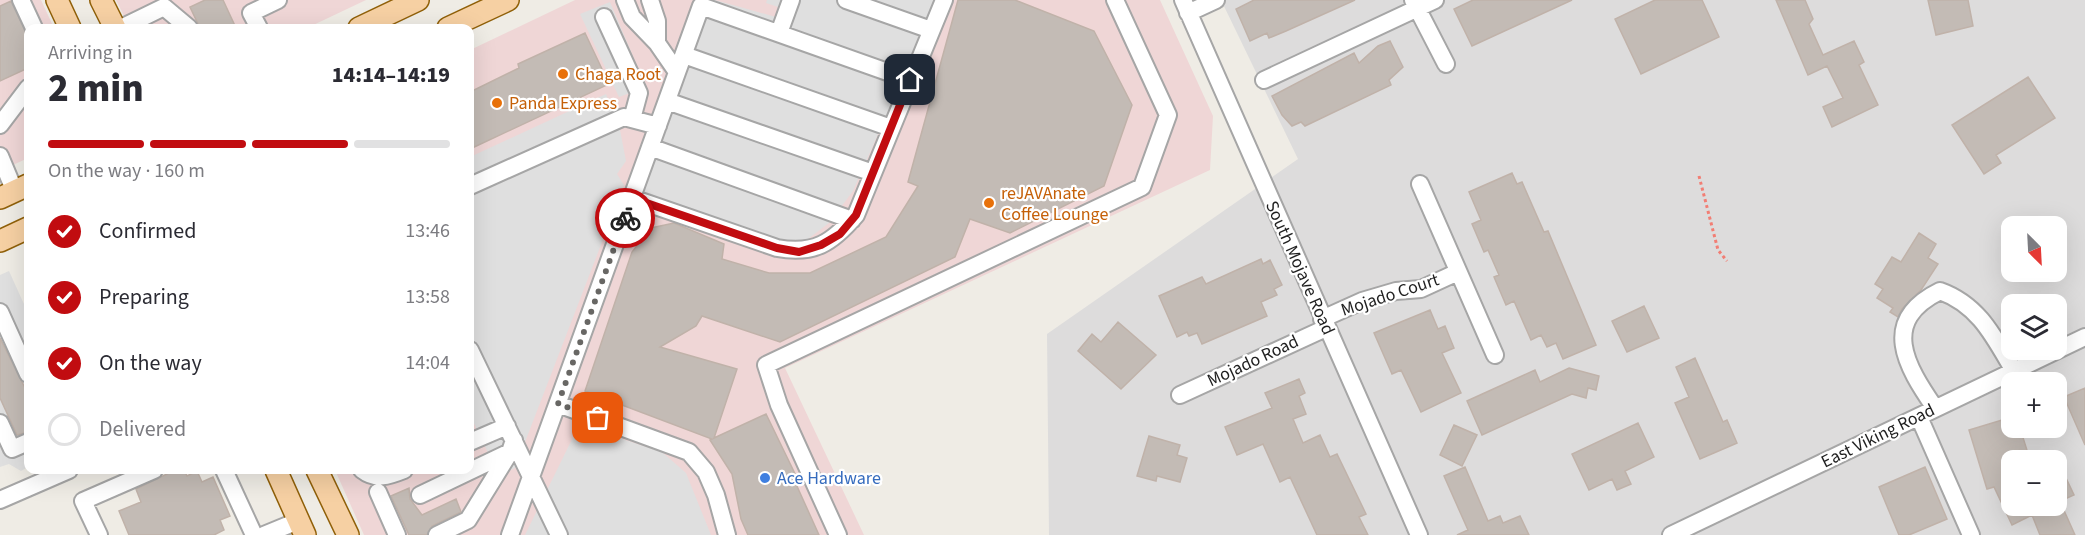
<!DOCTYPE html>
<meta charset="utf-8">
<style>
body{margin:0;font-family:"Source Sans 3",sans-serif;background:#f7f7f7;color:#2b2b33;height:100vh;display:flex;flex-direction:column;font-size:22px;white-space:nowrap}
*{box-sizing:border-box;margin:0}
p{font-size:20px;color:#7c7c81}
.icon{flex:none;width:33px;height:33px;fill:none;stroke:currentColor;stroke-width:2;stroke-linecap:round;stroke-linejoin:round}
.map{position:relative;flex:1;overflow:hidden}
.sheet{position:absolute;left:24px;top:24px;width:450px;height:450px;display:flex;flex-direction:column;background:#fff;border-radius:12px;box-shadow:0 6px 24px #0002}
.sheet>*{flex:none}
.needle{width:39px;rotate:156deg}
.tools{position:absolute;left:2001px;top:216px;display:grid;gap:12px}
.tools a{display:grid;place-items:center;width:66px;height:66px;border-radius:12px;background:#fff;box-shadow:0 6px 24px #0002;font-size:30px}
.pin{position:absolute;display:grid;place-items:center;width:51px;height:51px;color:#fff;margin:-26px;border-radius:12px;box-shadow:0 3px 9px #0006}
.courier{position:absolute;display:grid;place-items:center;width:60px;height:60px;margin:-30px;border:4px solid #c10c10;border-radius:50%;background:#fff;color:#222;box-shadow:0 2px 8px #0007}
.head em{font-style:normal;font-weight:800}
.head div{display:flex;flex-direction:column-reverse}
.head{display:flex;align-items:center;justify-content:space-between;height:102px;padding:0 24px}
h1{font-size:39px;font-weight:800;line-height:45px}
.bar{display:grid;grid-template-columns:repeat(4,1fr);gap:9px 6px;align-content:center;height:72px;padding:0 24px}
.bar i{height:8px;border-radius:4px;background:#e1e1e2}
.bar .on{background:#c10c10}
.bar p{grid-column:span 4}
ol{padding:0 24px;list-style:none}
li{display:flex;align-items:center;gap:18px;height:66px}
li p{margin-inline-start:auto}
li .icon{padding:6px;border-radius:50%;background:#c10c10;color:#fff;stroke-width:4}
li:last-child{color:#7c7c81}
li i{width:33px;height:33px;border:3px solid #e1e1e2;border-radius:50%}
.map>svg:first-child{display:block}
</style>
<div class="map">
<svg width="2085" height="535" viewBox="0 0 2085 535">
<rect width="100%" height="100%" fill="#efece5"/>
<path fill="#dddcdc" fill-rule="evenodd" d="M1221,0h864v535h-1036l-2,-201 251,-175zM2012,226h44v46h-44zM2012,304h44v46h-44zM2012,382h44v46h-44zM2012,460h44v46h-44z"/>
<path fill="#efd6d6" d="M0,0h41l13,28h-26v130l-28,13z
M116,0h250l-59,28h-177z
M575,0h585l53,116 -3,54 -425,198 79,167h-500l-29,-65h135v-420z"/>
<path fill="#dfdfdf" d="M698,0h17l61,17 2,-10 -12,-4 1,-3h170l-84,191 -24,32 -25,19 -40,-3 -131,-43z
M610,2l36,85 -27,10 -39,-83z
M606,94l14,36 6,31 -9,13 7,11 -109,283 -16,8 -29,-61v-258z
M9,271l19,42v154l-7,4 -12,-7 -9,3v-192z
M579,425l83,27 24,21 25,62h-186z"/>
<path fill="#c3bbb5" stroke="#c0b2a9" stroke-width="1.5" d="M205,0h18l13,28h-36l-10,-21z
M958,0h57l79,31 38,74 -28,81 -94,47 -40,-14 -15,38 -175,85 -78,-26 -6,10 -36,21 77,22 -23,69 52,-24 33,68 -3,2 23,51h-71l-7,-16 -9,-45 -22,-34 2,-1 -127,-48 47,-139 19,-24 23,-5 50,21 -2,15 47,14h41l76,-36 32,-51 -10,-4z
M1254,0h101l-69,31 -17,7 -2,-5 -17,8 -14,-32z
M1473,0h99l-100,46 -18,-37z
M1655,0h47l17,37 -78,37 -26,-55z
M1776,0h29l8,19 -4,5 14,31 31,-14 10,21 -5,3 19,40 -46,22 -9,-20 20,-9 -16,-32 -19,9z
M1928,0h40l5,26 -37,9z
M11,1l17,36v31l-28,13v-75z
M585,33l24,51 -139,65v-57l49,-24 -1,-4z
M1390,41l13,26 -14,13 2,5 -86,41 -4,-4 -9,4 -10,-11 -10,-19 82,-43 5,10 19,-17z
M2028,77l27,41 -59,37 5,8 -17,11 -32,-49z
M1512,173l5,11 5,-2 22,50 4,-1 48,114 -33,14 -7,-16 -9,4 -6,-12 -10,5 -17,-39 -8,4 -12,-28 5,-2 -11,-25 -4,2 -12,-28 9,-4 -12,-28z
M1919,233l17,11 -8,14 10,6 -17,26 -19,19 -4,8 -8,-5 3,-4 -16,-10 6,-9 -8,-5 17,-27 9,5z
M1261,259l2,5 7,-4 12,25 -8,4 3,6 -16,7 6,14 -65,28 -5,-11 -8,3 -2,-4 -10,5 -18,-41 43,-19 4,7z
M1644,306l15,32 -32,14 -15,-31z
M1430,310l8,19 7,-3 9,22 -12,5 19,40 -40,19 -20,-42 -9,4 -18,-41z
M1118,322l38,33 -35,34 -43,-38 14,-17 9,8z
M0,338l28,56v38l-11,3 -17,-37z
M1695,358l28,64 4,-2 10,23 -37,16 -25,-56 14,-6 -13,-30z
M1569,368l30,8 -3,14 -8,-2 -2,10 -14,-4 -90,41 -15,-34 68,-31 5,12z
M1299,379l6,14 -6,3 7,18 -13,5 10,24 17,-8 10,22 7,-3 29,60 -7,3 9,18h-51l-27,-58 -10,5 -17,-38 -26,11 -12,-28 47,-19 -7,-15z
M2085,388v57l-21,-48z
M2012,417v11h8l10,32h-18v46h50l13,29h-35l-8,-20 -20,10 -18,-38 -7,2 -18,-59z
M1638,423l16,34 -29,14 6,13 -14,6 -5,-11 -23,11 -17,-36z
M1454,425l23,10 -15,31 -22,-11z
M1149,436l31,9 -3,10 10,3 -7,24 -23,-6 -1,5 -19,-5z
M2056,457l18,38 -18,8z
M1465,467l23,54 12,-5 3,7 17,-7 9,19h-72l11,-5 -24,-54z
M1925,467l22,52 -38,16h-10l-20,-48z
M175,470h9l3,6 10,-5 5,11 11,-5 17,39 -10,4 4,10 -10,5h-85l-10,-24 22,-9 -5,-13z
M409,488l1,11 12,16 34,-16 5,13 -29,14 -5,9h-18l-18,-39z"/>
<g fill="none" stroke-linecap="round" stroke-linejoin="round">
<defs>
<path id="minor" d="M21,0l13,28
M625,0l7,17 25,26 20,29
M650,0l7,21v22
M846,0l85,30
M1183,0l236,535
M1413,0l33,64
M1188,13l28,-13
M604,17l35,76 -7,26
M121,28l43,-21 25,21
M259,28l-8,-15 27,-13
M779,33l12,-33
M684,55l207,73
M1264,80l171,-80
M667,101l206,72
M0,125l28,-37
M650,147l202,73
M0,156l15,36
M1420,184l75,171
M470,186l154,-69 34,9
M632,198l145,50c37,7 55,-5 79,-33l88,-215
M0,312l28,62
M1322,319l40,-18 34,-10 25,-2 37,-17
M470,350l89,185
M1180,395l146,-67
M558,404l131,48 17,20 10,23 11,40
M1935,408c-29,-42 -56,-87 5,-117 39,14 54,46 74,80
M1919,417l52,118
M0,423l12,26 16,-7
M470,442l37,-16
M224,470l30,65
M362,470c14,11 27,6 42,0
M378,492l19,43
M420,495l90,-43
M0,500l69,-30
M99,535l-16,-34 71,-31
M264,535l34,-14
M437,535l31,-15 42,-68 4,-12
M510,535l191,-529 209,74
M838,535l-59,-130 -13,-40 376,-178 26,-72 -53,-115
M1671,535l414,-198"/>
<path id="major" d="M57,0l13,28
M101,0l14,28
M359,28l59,-28
M448,28l60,-28
M0,198l28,-13
M0,241l28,-13
M276,470l29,65
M317,470l31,65"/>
</defs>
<use href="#minor" stroke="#a6a6a6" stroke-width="20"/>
<use href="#major" stroke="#906009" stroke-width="24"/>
<path stroke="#f27e74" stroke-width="3" stroke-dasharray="3 3" stroke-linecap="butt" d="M1699,176l19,74 9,11"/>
<use href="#minor" stroke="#fff" stroke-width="16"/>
<use href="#major" stroke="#f6d0a3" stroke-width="21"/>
</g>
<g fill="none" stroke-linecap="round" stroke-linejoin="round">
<path stroke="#686764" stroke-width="6" stroke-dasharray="0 10.8" d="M598,418l-40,-14 67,-186"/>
<path stroke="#c10c10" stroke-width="8" d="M625,218l7,-20 145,50 22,4 22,-7 19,-11 16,-19 54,-135"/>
</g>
<g fill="#e8710a" stroke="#fff" stroke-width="2">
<circle cx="563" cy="74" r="6"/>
<circle cx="497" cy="103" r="6"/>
<circle cx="989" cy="203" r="6"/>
</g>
<circle fill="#3f7fe0" stroke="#fff" stroke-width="2" cx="765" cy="478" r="6"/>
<g text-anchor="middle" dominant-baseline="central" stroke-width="4.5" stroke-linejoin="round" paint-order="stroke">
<g font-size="18" fill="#c56008" stroke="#fff" text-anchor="start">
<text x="575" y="74">Chaga Root</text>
<text x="509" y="103">Panda Express</text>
<text x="1001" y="193">reJAVAnate<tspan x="1001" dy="21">Coffee Lounge</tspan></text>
</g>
<g font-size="18" fill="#1f1f1f" stroke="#fff">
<text transform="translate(1300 268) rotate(66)">South Mojave Road</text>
<text transform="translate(1390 295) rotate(-18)">Mojado Court</text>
<text transform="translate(1253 361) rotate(-25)">Mojado Road</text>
<text transform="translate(1878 436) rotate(-26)">East Viking Road</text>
</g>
<g font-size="18" fill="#366cbe" stroke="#fff" text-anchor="start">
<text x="777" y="478">Ace Hardware</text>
</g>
</g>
</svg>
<div class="tools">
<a><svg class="needle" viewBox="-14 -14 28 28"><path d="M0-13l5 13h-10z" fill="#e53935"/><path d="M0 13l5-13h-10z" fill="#7c7c81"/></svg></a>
<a><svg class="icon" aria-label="layers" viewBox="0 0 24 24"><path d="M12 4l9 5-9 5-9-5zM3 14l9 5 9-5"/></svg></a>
<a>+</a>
<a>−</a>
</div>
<div class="pin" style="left:598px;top:418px;background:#ea580c"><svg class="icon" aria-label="bag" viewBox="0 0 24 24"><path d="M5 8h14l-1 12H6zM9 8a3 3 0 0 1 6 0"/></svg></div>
<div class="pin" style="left:910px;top:80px;background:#1f2937"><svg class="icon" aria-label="home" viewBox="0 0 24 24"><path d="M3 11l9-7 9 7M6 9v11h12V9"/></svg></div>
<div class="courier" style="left:625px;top:218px"><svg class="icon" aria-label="bike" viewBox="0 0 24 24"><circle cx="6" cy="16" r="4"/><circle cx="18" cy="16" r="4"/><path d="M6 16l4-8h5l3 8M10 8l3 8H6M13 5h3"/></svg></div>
<section class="sheet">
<div class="head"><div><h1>2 min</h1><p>Arriving in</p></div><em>14:14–14:19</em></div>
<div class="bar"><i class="on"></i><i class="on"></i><i class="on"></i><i></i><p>On the way · 160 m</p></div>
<ol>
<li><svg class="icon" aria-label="check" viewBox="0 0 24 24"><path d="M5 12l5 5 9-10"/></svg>Confirmed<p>13:46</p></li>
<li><svg class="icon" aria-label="check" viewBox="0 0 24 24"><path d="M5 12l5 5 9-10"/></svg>Preparing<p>13:58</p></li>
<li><svg class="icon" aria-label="check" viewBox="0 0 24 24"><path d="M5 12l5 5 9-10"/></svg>On the way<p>14:04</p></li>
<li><i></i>Delivered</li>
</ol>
</section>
</div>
